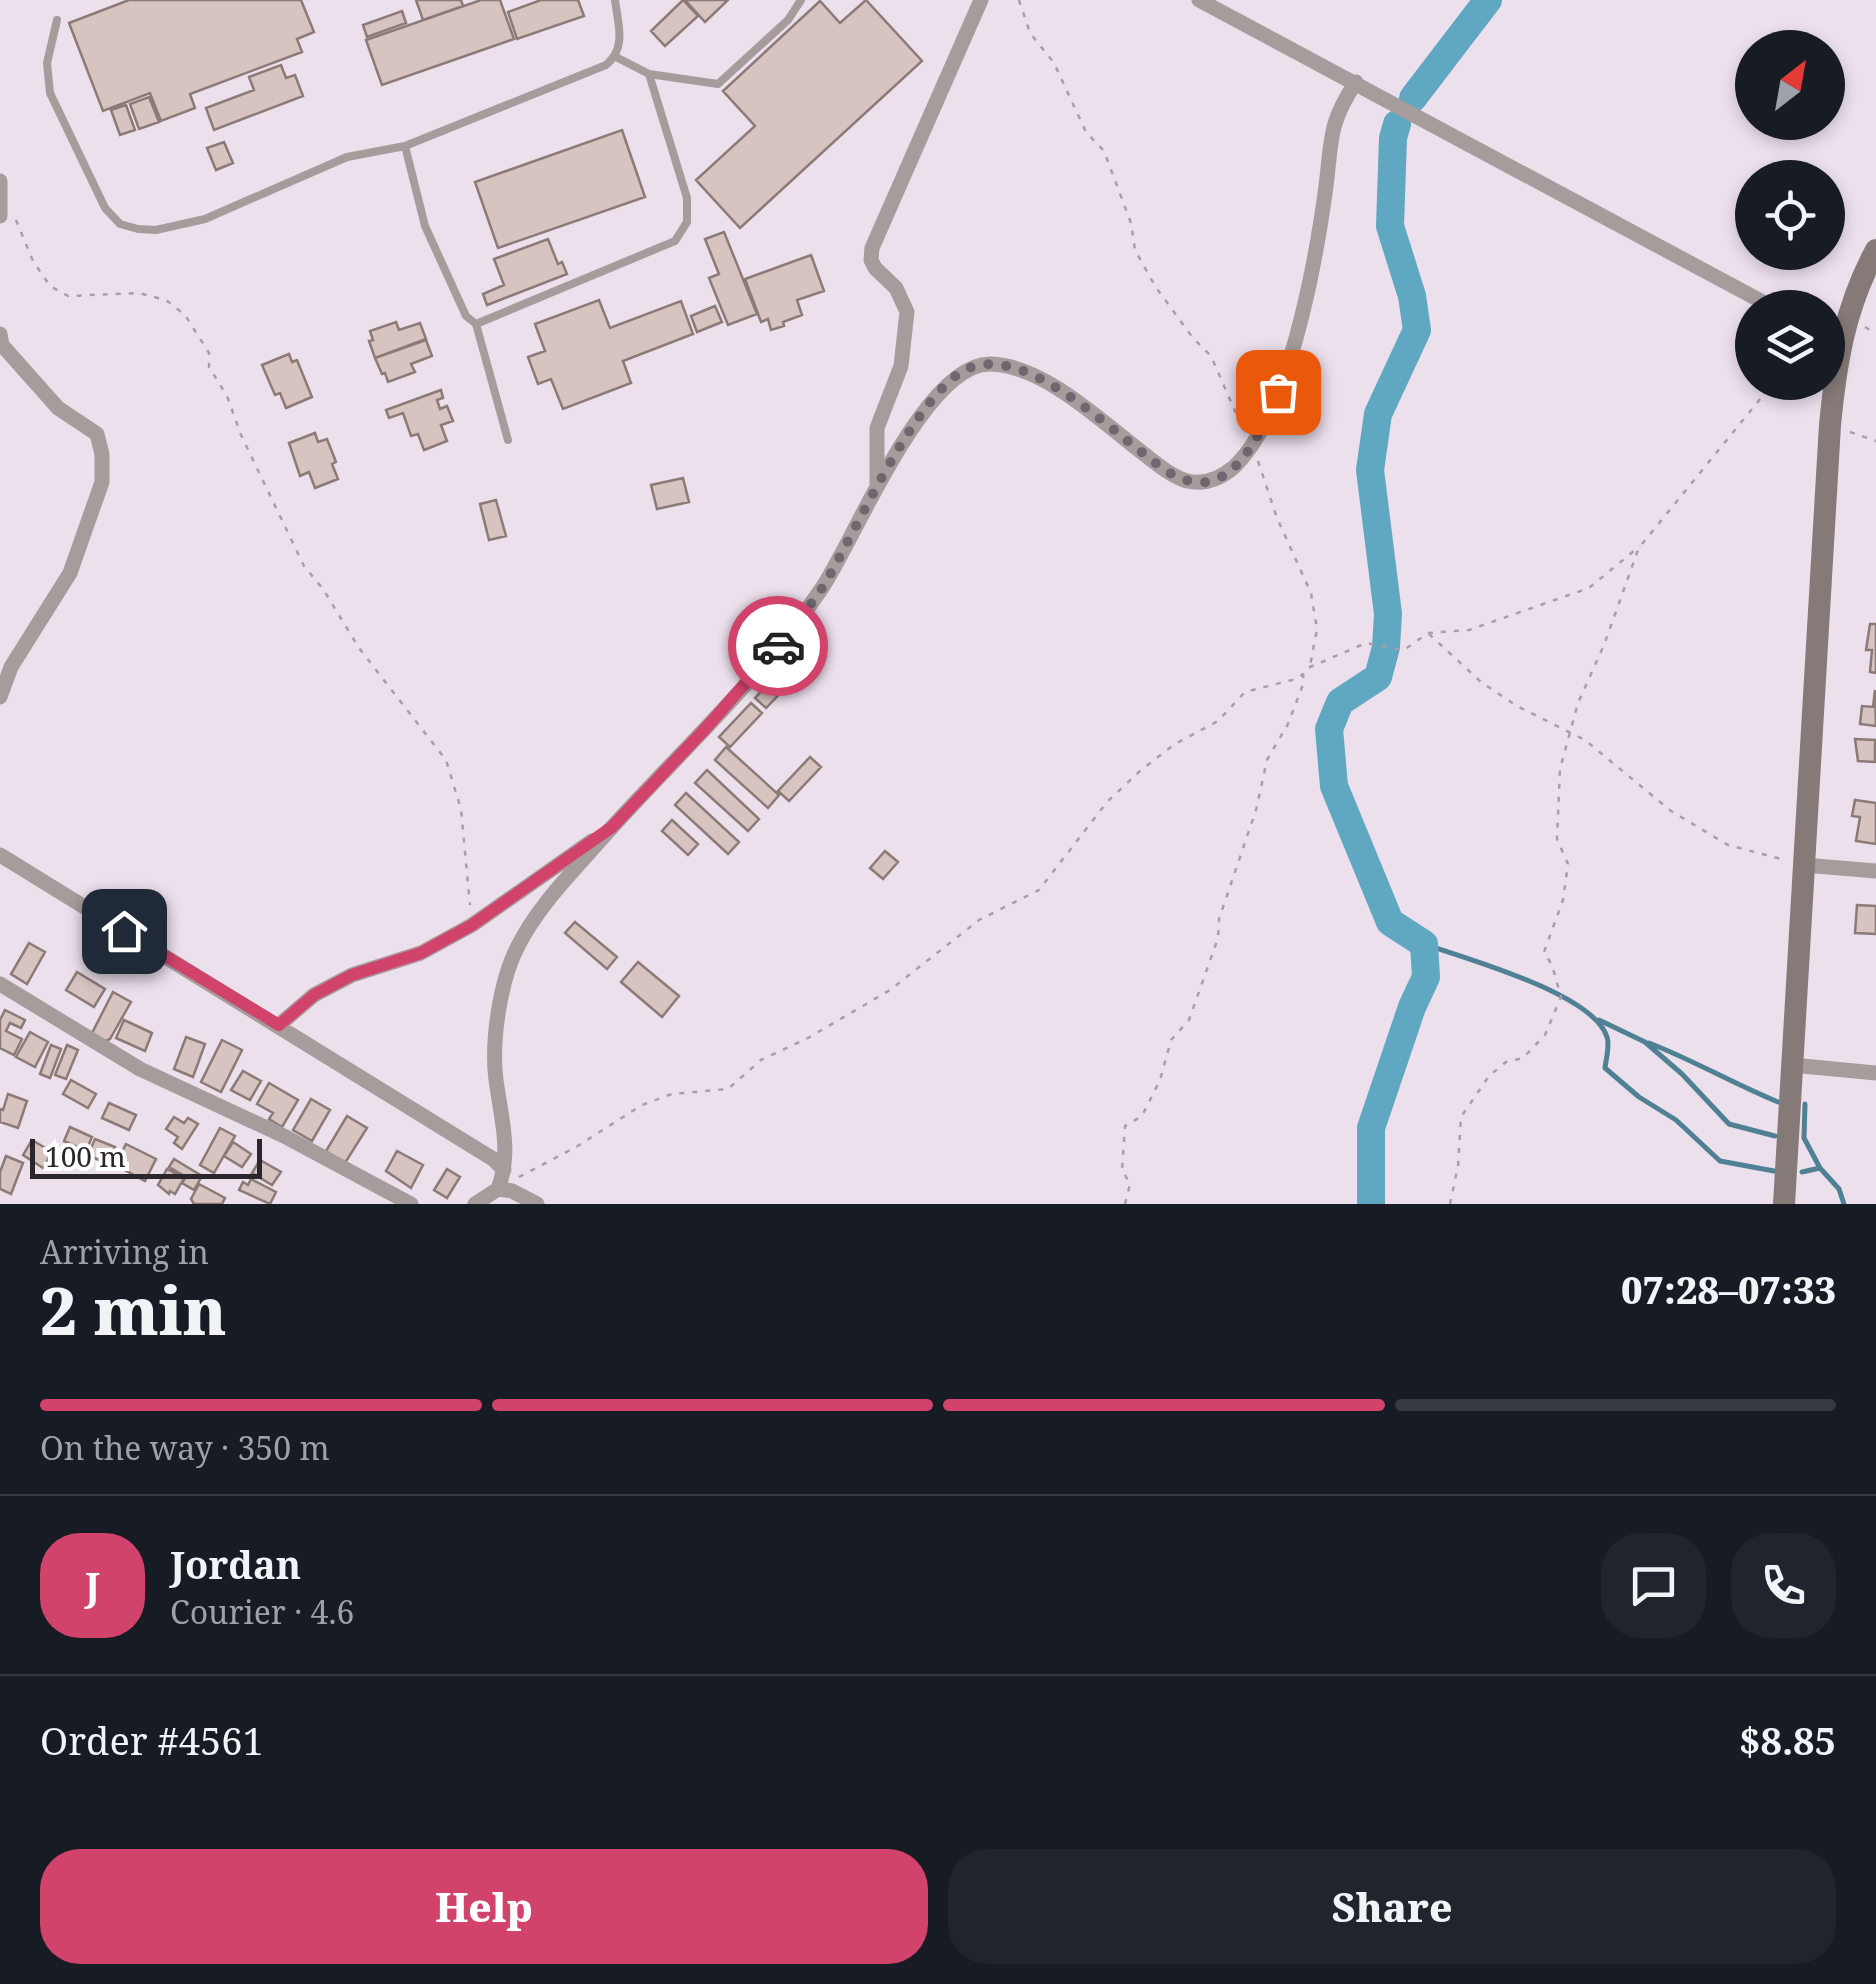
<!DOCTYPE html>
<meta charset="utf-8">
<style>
body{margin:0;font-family:"Noto Serif",serif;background:#20242c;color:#f1f3f6;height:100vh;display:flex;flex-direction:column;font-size:38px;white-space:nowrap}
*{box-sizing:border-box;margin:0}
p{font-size:32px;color:#9ea1a6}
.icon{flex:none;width:55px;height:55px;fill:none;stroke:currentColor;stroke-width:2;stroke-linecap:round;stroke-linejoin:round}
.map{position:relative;height:1204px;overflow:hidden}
.drawer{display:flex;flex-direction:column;background:#171b24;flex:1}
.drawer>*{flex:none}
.needle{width:65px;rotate:31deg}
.buttons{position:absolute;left:1735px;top:30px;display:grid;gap:20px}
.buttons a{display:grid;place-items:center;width:110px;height:110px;border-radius:50%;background:#171b24;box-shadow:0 5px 15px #0003;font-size:50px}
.scale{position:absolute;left:30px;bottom:25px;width:232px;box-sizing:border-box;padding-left:10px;border:5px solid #2b262b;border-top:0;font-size:28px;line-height:35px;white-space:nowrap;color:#2b262b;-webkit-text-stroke:8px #fff;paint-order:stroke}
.pin{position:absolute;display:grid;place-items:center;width:85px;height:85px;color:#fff;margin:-42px;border-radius:20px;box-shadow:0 5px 15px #0006}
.courier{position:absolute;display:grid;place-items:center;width:100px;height:100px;margin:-50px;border:8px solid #d2436b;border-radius:50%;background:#fff;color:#222;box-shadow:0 2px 12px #0007}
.overview em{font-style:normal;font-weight:800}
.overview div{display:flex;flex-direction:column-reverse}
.overview{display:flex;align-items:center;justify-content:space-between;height:170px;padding:0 40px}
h1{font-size:65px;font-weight:800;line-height:75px}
.bar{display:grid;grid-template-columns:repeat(4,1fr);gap:15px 10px;align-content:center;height:120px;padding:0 40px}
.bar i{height:12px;border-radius:8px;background:#363941}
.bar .selected{background:#d2436b}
.bar p{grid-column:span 4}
.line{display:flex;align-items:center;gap:25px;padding:0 40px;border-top:2px solid #363941}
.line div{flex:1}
.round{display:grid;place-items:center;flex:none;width:105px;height:105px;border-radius:40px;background:#20242c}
.primary-button{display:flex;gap:20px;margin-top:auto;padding:20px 40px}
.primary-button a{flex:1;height:115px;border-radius:40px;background:#d2436b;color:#fff;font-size:40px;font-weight:800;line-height:115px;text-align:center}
.primary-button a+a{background:#20242c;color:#f1f3f6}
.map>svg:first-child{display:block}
</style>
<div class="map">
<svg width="1876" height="1204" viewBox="0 0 1876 1204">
<rect width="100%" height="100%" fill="#ece0ed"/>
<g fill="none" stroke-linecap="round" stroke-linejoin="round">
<path stroke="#508094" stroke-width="5" d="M1424,944c41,14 170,50 183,93 3,9 -1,22 -2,31l34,29 37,23 44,41 54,10
M1599,1020l46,22 37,32 47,50 46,12
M1649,1043c44,17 85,41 129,59
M1805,1104l-1,34 16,30
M1802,1172l18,-4 19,21 5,15"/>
<path stroke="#60a7c1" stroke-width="28" d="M1413,98l75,-98
M1371,1204v-76l41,-121 14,-30 -2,-33 -34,-22 -56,-136 -5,-57 11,-27 38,-25 8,-30 2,-33 -18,-144 8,-56 39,-84 -5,-34 -22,-70 3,-88 4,-14"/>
</g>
<path fill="#d7c4c0" stroke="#8b7a76" stroke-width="2.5" d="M129,0h172l13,32 -17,7 5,13 -112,42 5,14 -34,13 -11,-28 -47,18 -34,-88z
M416,0h45l2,6 -40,14z
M481,0h19l14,39 -132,46 -16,-45z
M541,0h37l6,16 -67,23 -9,-27z
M683,0l15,16 -33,30 -14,-15z
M685,0h43l-23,22z
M866,0l56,61 -182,167 -44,-48 59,-54 -32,-35 97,-90 20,22z
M402,11l4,12 -39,14 -4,-12z
M281,65l5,13 9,-3 8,21 -89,34 -8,-22 48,-18 -5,-13z
M149,97l10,25 -20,7 -9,-25z
M126,105l9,25 -15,5 -9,-25z
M622,130l23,67 -147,51 -23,-66z
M224,142l9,21 -17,7 -9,-22z
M724,232l33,82 -29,11 -19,-47 10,-4 -14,-35z
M548,239l10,25 4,-2 5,12 -80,31 -4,-11 21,-9 -10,-26z
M811,255l13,36 -27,9 5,15 -19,7 1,4 -13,4 -3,-11 -7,3 -16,-43z
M599,300l11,28 71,-27 12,33 -70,27 8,22 -68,26 -12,-30 -13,5 -10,-27 17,-6 -10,-27z
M715,306l7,16 -25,10 -6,-16z
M396,322l3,8 21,-7 6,16 -51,19 -6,-17 4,-1 -3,-9z
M426,340l6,16 -21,8 4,8 -27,10 -3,-9 -3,1 -7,-16z
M289,354l3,8 5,-2 15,37 -26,11 -6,-15 -5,2 -13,-30z
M441,390l2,8 -6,2 3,9 7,-3 6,15 -12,4 6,16 -23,9 -6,-16 -7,2 -8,-23 -14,5 -3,-8z
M315,433l3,9 9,-3 9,23 -4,2 6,15 -23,9 -6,-16 -9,4 -11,-33z
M683,478l6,24 -32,7 -6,-24z
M496,500l10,36 -17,4 -9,-36z
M1870,624h6v49l-6,-1 2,-22h-6z
M780,671l11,11 -25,26 -11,-10z
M1875,690l1,36 -16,-2 2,-18 11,1z
M751,703l11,10 -32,34 -11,-10z
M1855,739l20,1v22l-17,-1z
M726,747l53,48 -11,13 -53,-48z
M810,757l11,10 -32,34 -11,-10z
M707,770l52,49 -11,12 -53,-48z
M686,793l53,49 -11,12 -53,-49z
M1855,800l21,3v41l-20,-3 4,-24 -8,-1z
M672,820l26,24 -10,11 -26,-24z
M885,851l13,11 -15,17 -13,-11z
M1857,905l19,1v28l-21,-1z
M575,922l42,35 -10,12 -42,-36z
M29,943l16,9 -18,32 -16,-10z
M638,962l41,34 -17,21 -41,-35z
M77,972l28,17 -11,18 -28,-17z
M113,992l18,10 -21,37 -7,3 -12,-7z
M5,1010l20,10 -4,8 -11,-5 -4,8 16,8 -8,16 -14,-7v-28z
M124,1020l28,13 -7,18 -29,-13z
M30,1032l18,10 -13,25 -19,-10z
M186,1037l19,7 -12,33 -19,-8z
M222,1040l20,10 -21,42 -20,-10z
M51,1045l10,4 -11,29 -10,-4z
M67,1045l11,5 -12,29 -11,-4z
M243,1071l18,10 -11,19 -19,-10z
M71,1080l25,14 -8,14 -25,-14z
M269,1083l29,17 -16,27 -13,-8 4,-6 -16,-9z
M8,1094l19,7 -9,27 -18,-6v-13l3,1z
M311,1099l19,11 -18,31 -19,-11z
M109,1103l27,12 -7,15 -27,-12z
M347,1116l20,12 -22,35 -19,-12z
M174,1117l10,6 4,-5 10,6 -16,25 -8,-6 4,-6 -12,-8z
M70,1127l22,10 -6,14 -22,-10z
M220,1128l15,8 -21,37 -14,-8z
M95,1139l20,8 -7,17 -20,-9z
M32,1140l20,12 -9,16 -20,-13z
M233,1142l18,12 -9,13 -18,-11z
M126,1144l30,15 -11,22 -24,-13 2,-3 -6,-3z
M397,1151l26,14 -12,23 -25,-17z
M6,1156l17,7 -12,31 -11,-5v-17z
M174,1159l28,17 -8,14 -12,-7 4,-6 -17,-10z
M260,1160l21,12 -9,13 -20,-12z
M167,1169l17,9 -9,16 -5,-3 -1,3 -11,-9z
M447,1169l13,8 -13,21 -13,-8z
M251,1179l25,13 -6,12 -31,-14 4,-8 5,3z
M199,1184l26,14 -3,6h-28l-3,-5z"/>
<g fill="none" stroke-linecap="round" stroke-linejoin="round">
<path stroke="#a79ea8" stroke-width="2.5" stroke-dasharray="5 8" stroke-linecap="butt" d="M1019,0l11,33 24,30 32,69 18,19 27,72 4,27 20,36 38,52 18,18 31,71
M16,220l17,41 17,25 18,10 71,-3 27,7 19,15 24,38v14l18,29 14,39 63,131 19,23 36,59 87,112 15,49 9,96
M1865,327l11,7
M1850,432l26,9
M1258,461l19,57 34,75 6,36 -7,37
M1642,544l132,-162
M1429,634l52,48 36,24 68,34 86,71 57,34 57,15
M519,1177l57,-30 66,-42 30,-11 56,-5 33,-29 47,-22 82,-48 89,-70 60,-30 68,-88 34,-32 34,-26 43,-23 27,-29 51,-13 7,-5
M1125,1204l5,-20 -8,-14 3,-44 17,-10 18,-36 11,-40 18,-20 29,-82 1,-19 37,-109 11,-50 21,-36 16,-42 -1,-8 7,-7 56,-24 38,7 24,-17 41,-3 120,-42 51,-42
M1450,1204l8,-38 3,-49 28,-41 17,-14 17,-4 22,-23 16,-38 -9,-32 -8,-13 19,-52 5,-36 -11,-25 3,-70 18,-66 26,-58 34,-95"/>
<path stroke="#a59c9b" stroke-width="8" d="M57,20l-10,43 3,30 55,115 15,16 18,5 18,1 49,-11 142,-62 58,-11 201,-81c21,-17 12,-41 9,-65
M616,57l33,17 69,10 70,-64 13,-20
M405,146l20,80 41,90 10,8 32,116
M476,324l199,-83 12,-19v-24l-38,-124"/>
<path stroke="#a59c9b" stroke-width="15" d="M1199,0l575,308
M0,181v35
M0,334l2,11 56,63 39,26 5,20v28l-32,91 -59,94 -11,30
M877,485v-57l24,-62 6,-54 -11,-24 -21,-20 -4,-8 1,-12 109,-248
M0,855l493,304 11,11
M1804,865l72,6
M0,984l140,85 144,67 127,68
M279,1025l35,-30 38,-20 69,-22 51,-28 120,-84
M1792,1065l84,8
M498,1189c14,-37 3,-71 -2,-109 -5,-38 4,-100 22,-134 19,-38 50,-69 78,-101 75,-85 162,-162 226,-257 34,-51 103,-226 169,-224 54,2 111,58 153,90 13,10 27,22 43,27 18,4 33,-2 47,-14 55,-52 82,-206 92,-281 6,-47 2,-62 30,-104
M475,1204l23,-15 14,2 25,13"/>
<path stroke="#867a78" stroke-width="22" d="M1784,1204l46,-779c6,-63 15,-118 46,-175"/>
</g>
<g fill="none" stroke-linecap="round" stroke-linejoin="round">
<path stroke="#6f676f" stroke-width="10" stroke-dasharray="0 18" d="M778,646c15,-20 33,-40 46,-61 30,-49 96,-202 148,-218 55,-18 131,56 171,86 14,11 28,24 46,28 48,12 74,-54 89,-89"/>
<path stroke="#d2436b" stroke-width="12" d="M124,931l155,94 35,-30 38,-20 69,-22 51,-28 140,-98 94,-99 72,-82"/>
</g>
</svg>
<div class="buttons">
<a><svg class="needle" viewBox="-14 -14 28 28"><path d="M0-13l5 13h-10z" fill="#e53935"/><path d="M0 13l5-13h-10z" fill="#9ea1a6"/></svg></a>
<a><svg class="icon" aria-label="locate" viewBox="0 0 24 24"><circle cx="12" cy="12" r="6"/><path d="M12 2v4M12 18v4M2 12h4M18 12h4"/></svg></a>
<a><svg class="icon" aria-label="layers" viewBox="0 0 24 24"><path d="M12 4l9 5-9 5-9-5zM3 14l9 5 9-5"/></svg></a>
</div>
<div class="scale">100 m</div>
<div class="pin" style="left:1278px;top:392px;background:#ea580c"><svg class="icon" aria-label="bag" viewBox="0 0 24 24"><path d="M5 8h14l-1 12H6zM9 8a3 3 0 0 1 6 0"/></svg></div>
<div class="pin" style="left:124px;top:931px;background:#1f2937"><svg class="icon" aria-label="home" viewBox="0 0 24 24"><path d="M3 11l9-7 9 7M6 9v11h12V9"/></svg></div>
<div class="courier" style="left:778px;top:646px"><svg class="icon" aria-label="car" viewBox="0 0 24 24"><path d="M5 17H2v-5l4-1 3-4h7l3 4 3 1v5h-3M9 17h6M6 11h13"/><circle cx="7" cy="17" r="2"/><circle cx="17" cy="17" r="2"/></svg></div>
</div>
<section class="drawer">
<div class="overview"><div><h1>2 min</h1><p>Arriving in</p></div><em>07:28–07:33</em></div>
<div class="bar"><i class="selected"></i><i class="selected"></i><i class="selected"></i><i></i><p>On the way · 350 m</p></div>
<div class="line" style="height:180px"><b class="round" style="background:#d2436b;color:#fff">J</b><div><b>Jordan</b><p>Courier · 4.6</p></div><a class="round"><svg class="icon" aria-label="chat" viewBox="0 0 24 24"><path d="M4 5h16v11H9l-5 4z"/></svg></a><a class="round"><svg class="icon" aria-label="phone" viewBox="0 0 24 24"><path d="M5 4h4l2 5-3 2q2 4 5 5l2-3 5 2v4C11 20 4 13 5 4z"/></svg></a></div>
<div class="line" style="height:130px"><div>Order #4561</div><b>$8.85</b></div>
<div class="primary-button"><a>Help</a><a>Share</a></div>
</section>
